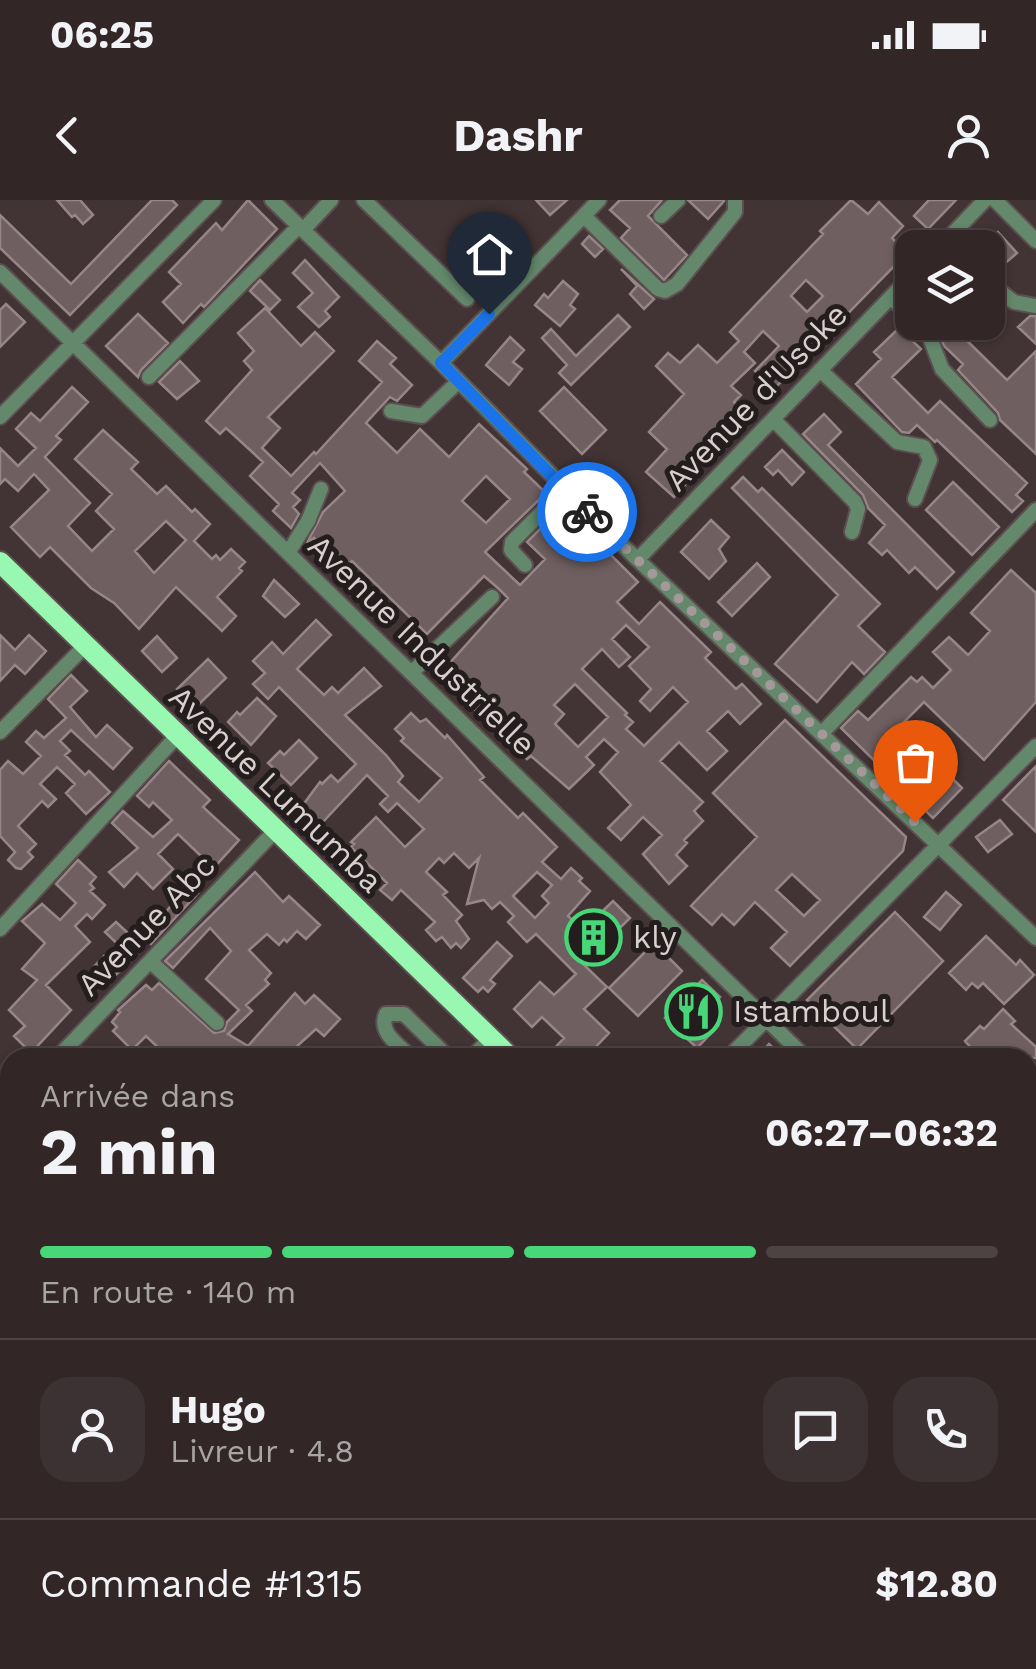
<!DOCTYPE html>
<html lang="fr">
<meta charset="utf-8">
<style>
body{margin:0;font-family:"Work Sans",sans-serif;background:#3d3233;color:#f1f3f6;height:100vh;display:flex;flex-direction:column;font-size:38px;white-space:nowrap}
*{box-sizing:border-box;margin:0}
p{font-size:32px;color:#a8a5a7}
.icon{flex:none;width:55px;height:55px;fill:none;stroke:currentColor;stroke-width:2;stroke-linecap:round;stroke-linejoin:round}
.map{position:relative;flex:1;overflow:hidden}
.side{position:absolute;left:0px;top:848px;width:1038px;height:622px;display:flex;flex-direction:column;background:#322627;border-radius:30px 30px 0 0;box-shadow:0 2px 8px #0004,0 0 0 2px #4d4344}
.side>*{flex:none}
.controls{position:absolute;left:895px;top:30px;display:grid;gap:20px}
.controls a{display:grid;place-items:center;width:110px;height:110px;border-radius:20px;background:#322627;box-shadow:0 2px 8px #0004,0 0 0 2px #4d4344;font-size:50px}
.pin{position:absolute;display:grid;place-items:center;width:85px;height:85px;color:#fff;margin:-102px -42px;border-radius:50% 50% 50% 0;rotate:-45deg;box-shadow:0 0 10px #0007}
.pin .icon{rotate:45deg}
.courier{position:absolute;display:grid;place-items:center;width:100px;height:100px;margin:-50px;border:8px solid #1a73e8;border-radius:50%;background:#fff;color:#222;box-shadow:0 2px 12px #0007}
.overview em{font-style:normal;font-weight:700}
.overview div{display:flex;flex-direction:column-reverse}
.overview{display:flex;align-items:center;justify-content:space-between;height:170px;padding:0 40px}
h1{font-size:65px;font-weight:700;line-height:75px}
.bar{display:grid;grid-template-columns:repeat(4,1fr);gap:15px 10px;align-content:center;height:120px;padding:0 40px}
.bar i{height:12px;border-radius:8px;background:#4d4344}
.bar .on{background:#48d778}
.bar p{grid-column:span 4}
.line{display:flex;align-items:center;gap:25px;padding:0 40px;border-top:2px solid #4d4344}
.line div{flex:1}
.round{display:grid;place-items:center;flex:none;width:105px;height:105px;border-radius:30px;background:#3d3233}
.status{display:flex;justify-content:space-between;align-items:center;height:70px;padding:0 50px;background:#322627;direction:ltr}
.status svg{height:28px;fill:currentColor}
header{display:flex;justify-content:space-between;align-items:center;height:130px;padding:0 40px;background:#322627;font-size:45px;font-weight:700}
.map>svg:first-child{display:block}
</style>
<div class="status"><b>06:25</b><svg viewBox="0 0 49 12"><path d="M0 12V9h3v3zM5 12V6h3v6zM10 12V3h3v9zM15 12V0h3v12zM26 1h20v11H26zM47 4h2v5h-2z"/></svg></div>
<header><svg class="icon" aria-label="back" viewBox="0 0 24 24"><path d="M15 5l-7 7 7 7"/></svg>Dashr<svg class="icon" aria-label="person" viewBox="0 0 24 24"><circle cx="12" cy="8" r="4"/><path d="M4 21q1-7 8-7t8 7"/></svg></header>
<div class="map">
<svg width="1036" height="1469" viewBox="0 0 1036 1469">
<rect width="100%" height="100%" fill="#423334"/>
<path fill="#6f5f60" stroke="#978687" stroke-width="2.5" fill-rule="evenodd" d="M57,0h23l13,15 -10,9 -8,-9 -3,2z
M152,0h20l5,5 -107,110 -70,-67v-33l71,69z
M248,0l29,29 -73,78 -3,-3 -18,19 -20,-21 18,-18 -12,-12 47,-49 6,7z
M536,0h31l-17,15z
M620,0h42l-14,16 39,39 -23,25 -43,-42 9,-10 -20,-18z
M688,0h36v1l-16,18z
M851,0l17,14 11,-12 24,24 -11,12 15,15 -133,136 -19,-18 24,-25 -16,-15 -19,21 11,11 -24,23 10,9 -7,7 14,13 -74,82 -28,-25 21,-23 -18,-17 35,-38 -28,-28 12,-13 12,10 18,-18 19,18 22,-22 -9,-9 93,-98 -3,-3zM806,80l17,16 -16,16 -16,-16z
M929,0h27l-28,29 -14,-13z
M502,19l13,13 -9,9 5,5 -35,42 -19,-18z
M998,32l19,21 -23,20 -6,-1v-31z
M589,36l14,13 -8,8 -13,-13z
M305,60l34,37 -14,14 5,6 -11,10 -21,-20 15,-14 -20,-20z
M621,69l33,30 -10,10 -14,-15 7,-8z
M260,80l20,20 -10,10 -20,-19z
M563,81l15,13 -8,11 5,4 -15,17 -25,-21 9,-11 4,4z
M6,104l19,18 -25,25v-37z
M265,108l36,38 14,-14 19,19 -66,66 12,11 -18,20 29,28 23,-24 2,2 66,-72 -23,-21 18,-20 19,17 -6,6 22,21 -15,16 -7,-4 -24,26 31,30 23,-24 29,28 30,-33 48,45 -3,3 22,21 -61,59 35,33 25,-26 -18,-17 21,-21 18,17 14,-14 58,58 -21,20 22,22 21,-22 51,50 -6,6 31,31 6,-5 19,20 -21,20 -12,-13 -21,20 20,20 -20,19 -28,-28 -19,19 43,41 -9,9 9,10 -19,19 3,3 -11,12 11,11 -18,18 -26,-30 19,-19 -19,-18 -22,23 -13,-12 23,-23 -31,-33 18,-20 -14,-13 -18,18 8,8 -25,24 -38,-33 -4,3 -19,-20 -2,2 -67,-66 69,-77 -9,-9 -15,-13 -57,58 -75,-73 -3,3 -3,-4 -5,6 -27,-28 -7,5 16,-31 22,-21 -25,-28 -28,30 8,7 -7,7 6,7 -8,14 -18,-17 6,-7 -29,-28 13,-14 -37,-34 -6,6 -14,-13 46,-51 -8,-9 10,-10 -16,-18zM486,276l24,23 -24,24 -24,-22zM626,425l23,22 -20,19 22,23 -11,12 10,10 23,-24 15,15 -44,44 -18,-17 7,-7 -8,-7 2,-2 -45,-44 20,-20 17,18 11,-10 -18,-18zM575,484l33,33 -30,30 -23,-23 9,-10 -10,-9z
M138,114l30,29 -27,27 -3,7 -32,-31z
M618,115l12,12 -59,58 -12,-12 8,-8 -25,-27 9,-9 25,27z
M1030,116h6v28l-18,-17z
M930,122h18l59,58 29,-29v103l-36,-34 -2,-7 -40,-43 5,-6 -18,-17z
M899,128l22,21 -29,28 36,36 12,-12 87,82 -11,12 7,6 -11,11 -75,-72 -2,2 -18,-17 -8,8 -7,-1 -46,-48 25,-25 -7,-7z
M510,137l14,13 -11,12 9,7 -13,16 -23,-20z
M180,161l19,20 -22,18 -18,-17z
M72,187l16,15 -32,34 5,4 -16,17 45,46 -22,23 24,25 22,-22 -18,-18 16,-17 -37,-35 28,-29 35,32 -7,7 26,25 9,-8 26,26 3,-3 15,15 -16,17 18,18 4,-4 4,5 11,-11 14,13 -6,6 3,3 -25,26 19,19 -14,15 -46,-44 -37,42 -25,-26 -23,-15 -41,-41 -10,10 -29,-30 38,-37 -15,-16 -16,17 -13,-12 -5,5v-36l18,18 18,-18 -20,-19 15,-16 9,8zM166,321l20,19 -32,33 -19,-22z
M564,187l42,43 -24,24 -42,-43z
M824,214l17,18 -13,13 126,127 -17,17 -22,-22 -6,6 -22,-23 -5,5 -13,-12 16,-18 -17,-17 -5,-13 -60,-61z
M782,250l22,22 -12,13 -14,-15 -5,5 -8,-8z
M743,277l15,15 4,-4 118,116 -22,22 27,26 -21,22 -12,-12 -35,40 -42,-38 63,-69 -106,-107z
M953,282l46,45 -27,28 -46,-45z
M711,320l18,17 -10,12 7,12 -17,18 -28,-27z
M757,363l13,14 -38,39 -14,-14z
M1011,370l25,23v109l-52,58 -60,-58 -24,24 62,62 -29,30 -92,-90 17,-17 10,9 43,-43 6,5 5,-5 11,11 18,-18 -18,-18 16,-15 19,18 22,-24 -19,-18z
M274,380l25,24 -14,13 -22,-21z
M316,420l15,15 -34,34 27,26 8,-8 6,6 26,-25 17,18 -36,29 41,40 17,21 -5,6 21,20 23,-24 -41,-37 3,-3 -9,-9 16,-16 9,9 6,-3 19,19 2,-3 37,42 -4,3 38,38 5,-5 34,34 -15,15 19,17 10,-11 11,10 -3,3 11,10 -22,25 15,14 30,-29 17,17 -47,46 24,23 -23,22 25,24 -24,25h-29l-5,-6 13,-14 -22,-21 -10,10 -18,-18 26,-27 14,13 22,-21 -40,-40 -9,8 -19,-20 6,-6 -14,-14 -8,7 -8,-9 -17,4 12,-46 -10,10 -15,-15 -10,10 -5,-5 -13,14 21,20 -4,3 19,20 -6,6 13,18 -8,9 -5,-5 -5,5 -9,-11 -6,4 -10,-11 9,-8 -34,-32 -9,10 -12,-10 7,-7 -36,-36 3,-3 -3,-2 25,-25 29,30 19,-18 -27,-26 -9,9 -8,-8 8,-8 -21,-21 -45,48 -2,-2 -8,7 -15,-15 23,-31 2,2 9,-9 7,7 18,-18 -77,-77 -11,12 -15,-15 12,-11 -12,-12 19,-19 11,12zM537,672l15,13 -10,11 7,7 -14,15 -22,-22z
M0,435l15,15 14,-15 17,16 -21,23 -10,-9 -15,16z
M157,436l20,22 -15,14 -20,-21z
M208,459l18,19 -31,30 -18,-19z
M71,475l16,16 -17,16 26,30 11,-12 25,23 -19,21 -42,-39 -11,11 10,10 -5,4 20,20 4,-4 21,21 -24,22 -20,-21 9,-9 -18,-17 -17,17 16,15 -8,8 -6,-6 -24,25 18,18 -8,8 5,5 -12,12 -5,-1 -8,-8 7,-8 -15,-16v-66l8,-9 15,13 18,-18 -15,-14 10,-11 8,7 22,-20 -18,-19z
M257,498l19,18 -25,29 -23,-23 9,-10 3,3z
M785,520l121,117 -3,14 -113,115 -19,-18 16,-16 -32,-30 -21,23 -12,-11 -10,11 -21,-19 66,-69 -44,-44zM792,674l28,26 -16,16 -28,-26z
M299,540l18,18 -26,27 -23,-22 12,-12 4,4z
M169,561l41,39 -7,7 36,33 -29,32 -13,-12 4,-4 -23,-22 -20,20 15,15 -20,20 -16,-16 -13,14 -15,-15 29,-24 -26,-25 11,-12 30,26 19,-17 -19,-18 -4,5 -12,-11z
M1036,566v66l-33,-32z
M1000,620l12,14 -24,18 -12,-15z
M78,660l18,17 -6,7 4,4 -4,3 15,14 -13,14 -5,-5 -12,12 15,16 -44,43 25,25 -40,43 -17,-17 11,-10 -16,-16 28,-30 -15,-11 23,-26 -23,-22 20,-17 18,16 16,-17 -20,-19z
M255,672l28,30 6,-6 31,29 -14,14 -9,-8 -10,11 -3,-3 -5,6 -12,-11 -18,16 22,23 -6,7 4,4 -23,21 6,6 -24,23 20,12 47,-53 10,11 9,-9 26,24 -16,17 -8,-7 -32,29h-115l-23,-22 -14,14 -19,-19 4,-4 -5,-5 8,-10 -2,-2 28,-25 6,5 7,-7 55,50 10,-2 3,-9 12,-12 -33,-31 25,-28 -21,-23 -37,40 -8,-7z
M189,685l9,8 -47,51 -4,-4 -17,16 -25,-24 11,-10 15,14 19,-21 7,7z
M946,692l15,13 -21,25 -16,-13z
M895,712l48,49 -86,88 -50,-49z
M986,736l30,29 4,-5 14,15 -30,29 -21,-21 -5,5 -6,-5 -6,7 -17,-17z
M497,742l15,14 -22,24 5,4 -7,8 -5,-5 -5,5 -15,-14z
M654,743l28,28 -44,45 -29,-28z
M104,756l15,16 -8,7 -7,-6 -7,7 -8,-8z
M702,780l18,17 -15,16 13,13 -21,22 -32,-30z
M1003,809l12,12 -4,3 25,23v11h-56l-15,-17 15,-15 4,3z
M769,844l14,14h-27z
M0,948l10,1v33h-10z
M0,1032h10v33l-10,-1z
M6,1209l4,1v46l-10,-2v-20z
M0,1341l10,6v50l-10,-8z
M0,1423l10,9v28l-9,9z"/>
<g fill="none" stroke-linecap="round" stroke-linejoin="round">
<defs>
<path id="minor" d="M272,0l169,163 155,157 440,418
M364,0l103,99
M995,0l41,41
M584,16l74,73 7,2 12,-7 58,-72v-12
M661,16l17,-16
M303,30l28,-30
M939,48l46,-48
M0,72l806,786
M988,82l26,20 22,4
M891,97l21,22
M915,122l15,16 12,31 48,51
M441,163l158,-163
M820,170l77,72 27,5 6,13 -15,39
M149,177l150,-151
M391,211l31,5 37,-35
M0,217l214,-217
M773,219l82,83 3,7 -6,23
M288,353l20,-32 13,-32
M639,358l273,-283
M525,365l-14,-15 1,-8 53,-53
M411,473l81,-76
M0,532l85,-86
M822,533l214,-223
M0,729l178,-194
M150,761l67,62
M57,858l218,-227
M412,858c-13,-13 -34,-25 -26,-44h18l45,44
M471,858l20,-20
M728,858l308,-312
M0,881h10
M0,1020h10
M1028,1072l8,8
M0,1161l10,1
M0,1294l10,9
M0,1331l10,-12
M1028,1423l8,-8
M194,1460l10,9
M481,1460l10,9
M808,1460l9,9
M390,1469l10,-9
M982,1469l9,-9"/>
<path id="highway" d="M0,362l511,496
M1028,1363l8,8"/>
</defs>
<use href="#minor" stroke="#5d4f50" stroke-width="18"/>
<use href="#highway" stroke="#5d4f50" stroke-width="24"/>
<use href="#minor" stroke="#63886b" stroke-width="14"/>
<use href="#highway" stroke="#98f7b0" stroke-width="20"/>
</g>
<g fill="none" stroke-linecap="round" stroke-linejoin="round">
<path stroke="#a49899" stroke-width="10" stroke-dasharray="0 18" d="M587,312l328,310"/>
<path stroke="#1a73e8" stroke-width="12" d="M489,114l-48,49 146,149"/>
</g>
<defs>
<symbol id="building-ring" viewBox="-11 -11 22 22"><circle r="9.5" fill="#241d1d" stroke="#48d778" stroke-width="1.5"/><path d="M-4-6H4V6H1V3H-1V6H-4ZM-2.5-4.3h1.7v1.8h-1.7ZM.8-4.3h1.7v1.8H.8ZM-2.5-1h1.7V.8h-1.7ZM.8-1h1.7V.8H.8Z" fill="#48d778"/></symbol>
<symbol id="restaurant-ring" viewBox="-11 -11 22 22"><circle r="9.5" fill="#241d1d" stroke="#48d778" stroke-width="1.5"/><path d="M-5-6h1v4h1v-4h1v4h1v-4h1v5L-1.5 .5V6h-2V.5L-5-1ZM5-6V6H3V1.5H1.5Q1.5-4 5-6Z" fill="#48d778"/></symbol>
</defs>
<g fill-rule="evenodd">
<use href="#building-ring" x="562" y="706" width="63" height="63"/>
<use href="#restaurant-ring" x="662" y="780" width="63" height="63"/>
</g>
<g text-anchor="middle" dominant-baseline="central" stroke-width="10" stroke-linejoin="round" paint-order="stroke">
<g font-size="32" fill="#d8cfcf" stroke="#241d1d">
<text transform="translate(756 197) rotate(-46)">Avenue d'Usoke</text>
<text transform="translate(422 445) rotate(44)">Avenue Industrielle</text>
<text transform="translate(276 589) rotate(44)">Avenue Lumumba</text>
<text transform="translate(146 725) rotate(-46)">Avenue Abc</text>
</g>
<g font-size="32" fill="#d8cfcf" stroke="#241d1d" text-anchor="start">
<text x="633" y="737">kly</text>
<text x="733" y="811">Istamboul</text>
</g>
</g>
</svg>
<div class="controls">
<a><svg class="icon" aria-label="layers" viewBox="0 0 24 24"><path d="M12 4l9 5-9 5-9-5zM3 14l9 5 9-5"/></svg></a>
</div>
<div class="pin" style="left:915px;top:622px;background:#ea580c"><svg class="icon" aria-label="bag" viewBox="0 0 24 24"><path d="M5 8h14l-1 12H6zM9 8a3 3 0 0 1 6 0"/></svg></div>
<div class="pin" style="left:489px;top:114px;background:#1f2937"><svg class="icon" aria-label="home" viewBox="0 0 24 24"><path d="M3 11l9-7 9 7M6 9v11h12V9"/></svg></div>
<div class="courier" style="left:587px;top:312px"><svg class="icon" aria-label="bike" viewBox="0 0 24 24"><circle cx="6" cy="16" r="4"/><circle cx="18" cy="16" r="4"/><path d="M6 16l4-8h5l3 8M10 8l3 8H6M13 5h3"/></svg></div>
<section class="side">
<div class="overview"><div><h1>2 min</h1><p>Arrivée dans</p></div><em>06:27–06:32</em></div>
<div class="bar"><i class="on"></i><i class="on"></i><i class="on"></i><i></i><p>En route · 140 m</p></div>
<div class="line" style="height:180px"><a class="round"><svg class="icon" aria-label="person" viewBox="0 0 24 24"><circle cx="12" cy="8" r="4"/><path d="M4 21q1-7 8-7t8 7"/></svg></a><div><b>Hugo</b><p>Livreur · 4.8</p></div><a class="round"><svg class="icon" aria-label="chat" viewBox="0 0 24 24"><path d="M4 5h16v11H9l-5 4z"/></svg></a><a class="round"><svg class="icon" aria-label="phone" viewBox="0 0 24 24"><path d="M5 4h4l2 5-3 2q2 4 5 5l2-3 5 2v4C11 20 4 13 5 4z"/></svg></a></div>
<div class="line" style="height:130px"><div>Commande #1315</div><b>$12.80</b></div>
</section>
</div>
